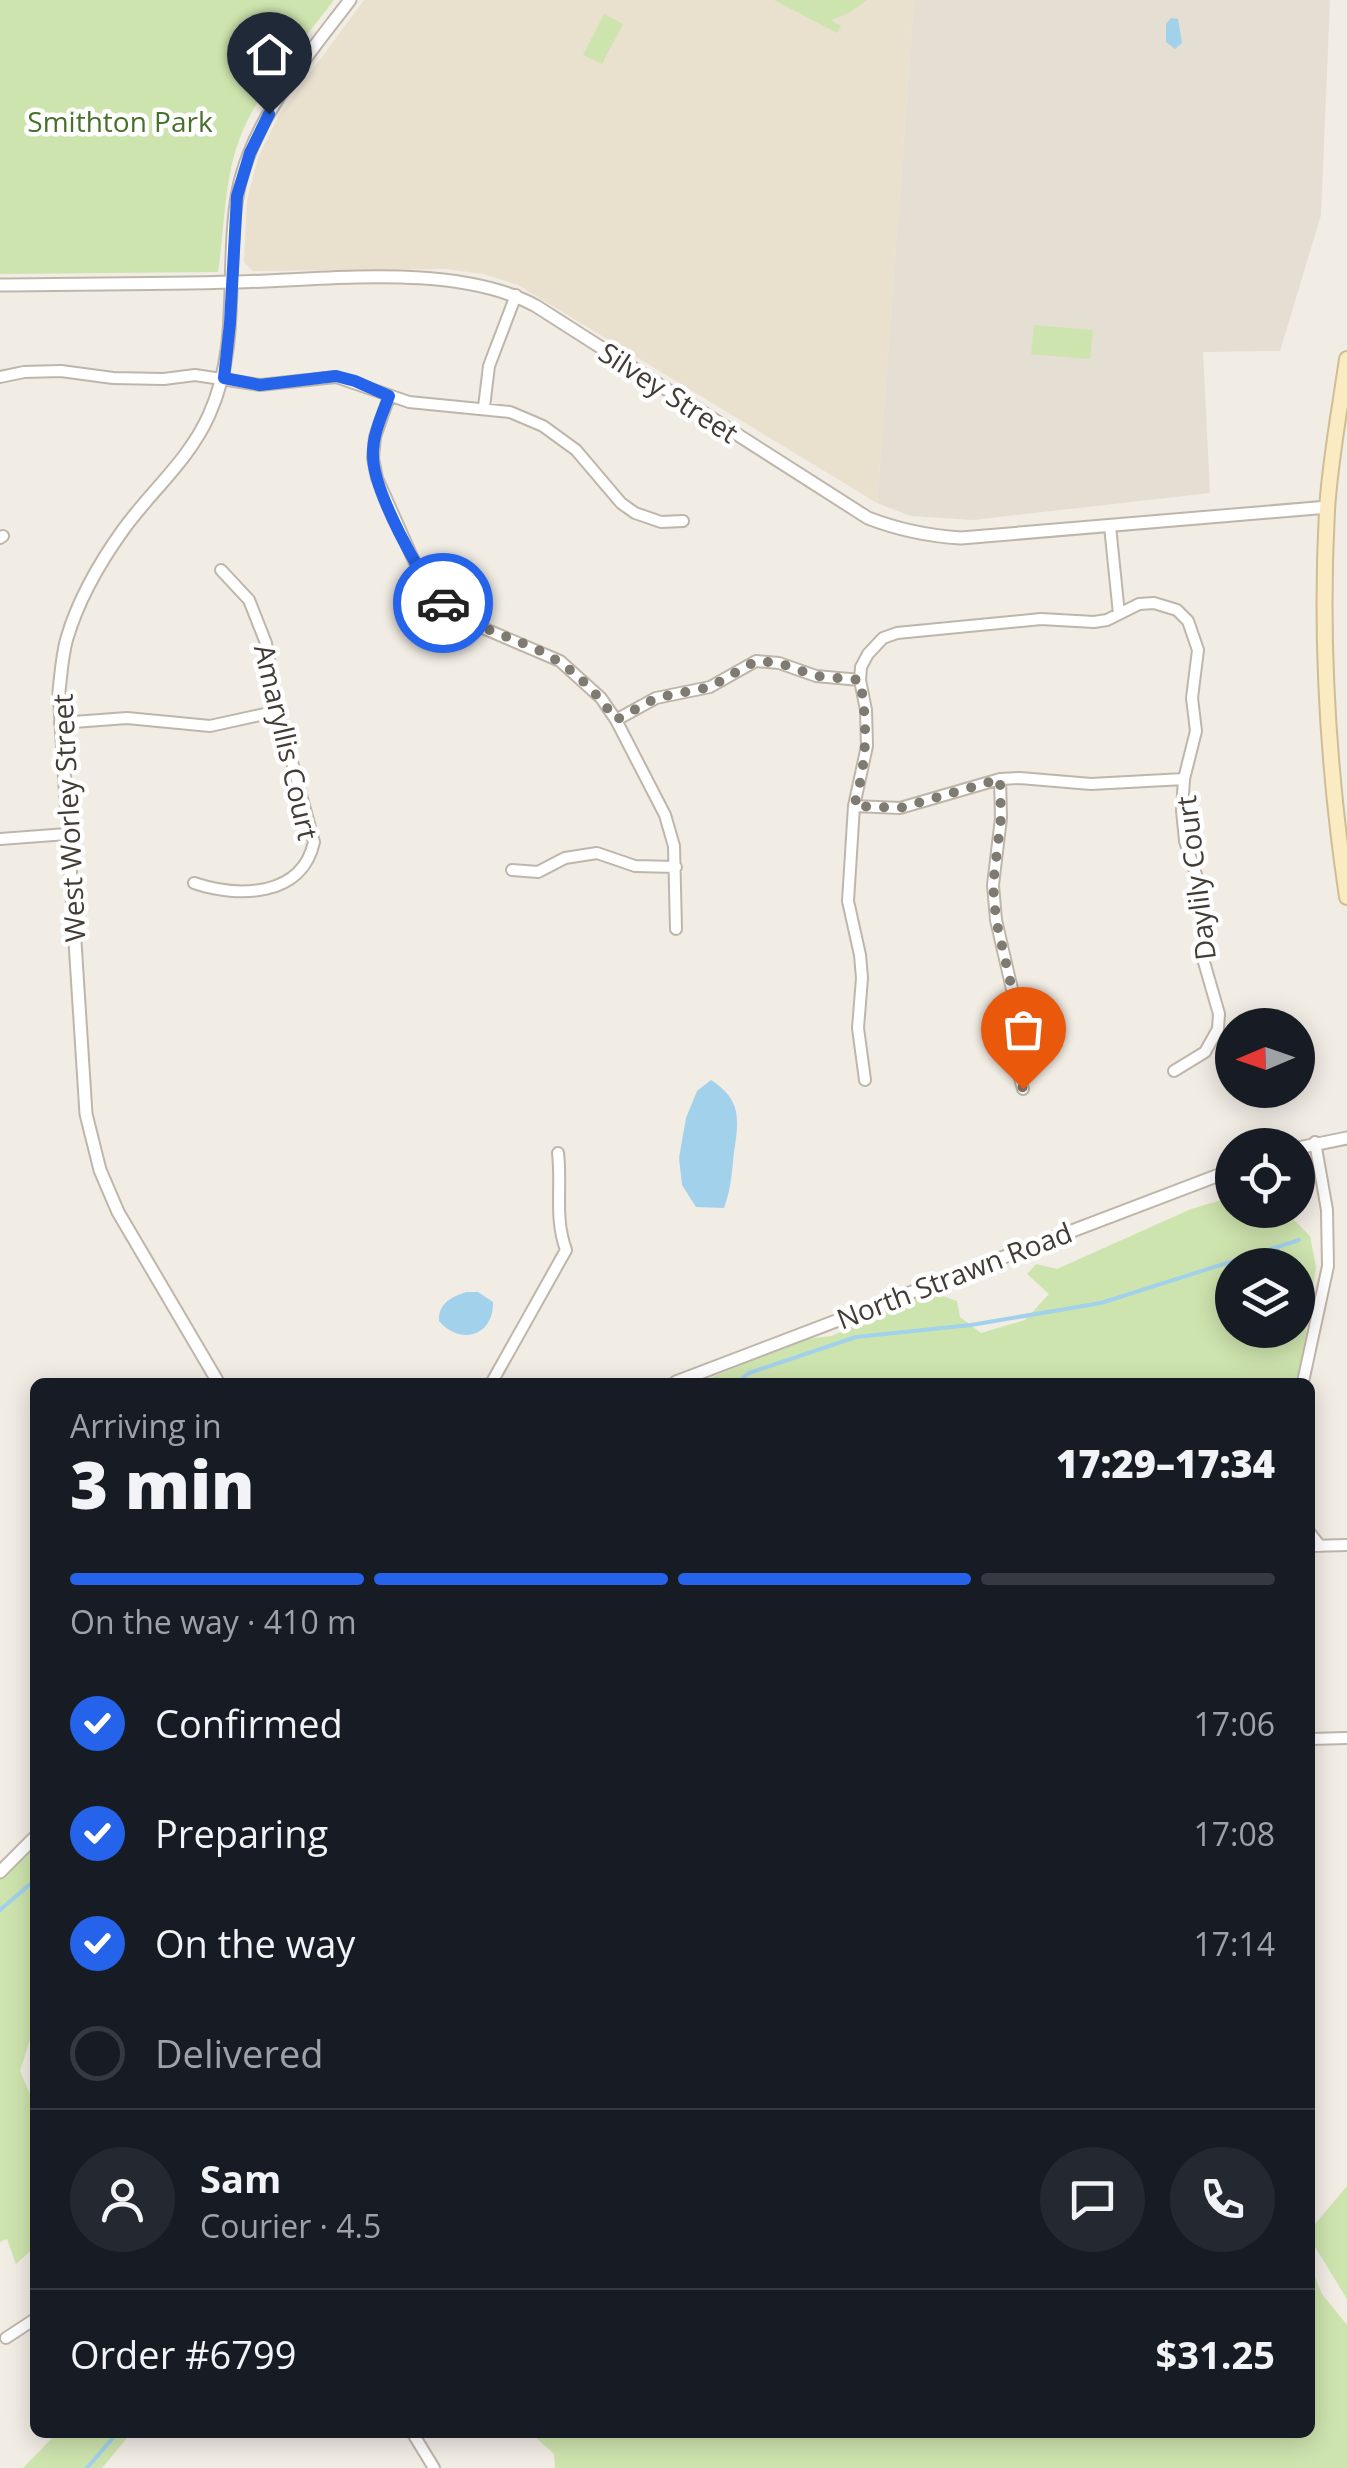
<!DOCTYPE html>
<meta charset="utf-8">
<style>
body{margin:0;font-family:"Open Sans",sans-serif;background:#242831;color:#f1f3f6;height:100vh;display:flex;flex-direction:column;font-size:38px;white-space:nowrap}
*{box-sizing:border-box;margin:0}
p{font-size:32px;color:#9ea1a6}
.icon{flex:none;width:55px;height:55px;fill:none;stroke:currentColor;stroke-width:2;stroke-linecap:round;stroke-linejoin:round}
.map{position:relative;flex:1;overflow:hidden}
.sheet{position:absolute;left:30px;top:1378px;width:1285px;height:1060px;display:flex;flex-direction:column;background:#171b24;border-radius:15px;box-shadow:0 5px 25px #0003}
.sheet>*{flex:none}
.needle{width:65px;rotate:268deg}
.controls{position:absolute;left:1215px;top:1008px;display:grid;gap:20px}
.controls a{display:grid;place-items:center;width:100px;height:100px;border-radius:50%;background:#171b24;box-shadow:0 5px 25px #0003;font-size:50px}
.pin{position:absolute;display:grid;place-items:center;width:85px;height:85px;color:#fff;margin:-102px -42px;border-radius:50% 50% 50% 0;rotate:-45deg;box-shadow:0 0 10px #0007}
.pin .icon{rotate:45deg}
.courier{position:absolute;display:grid;place-items:center;width:100px;height:100px;margin:-50px;border:8px solid #2563eb;border-radius:50%;background:#fff;color:#222;box-shadow:0 2px 12px #0007}
.headline em{font-style:normal;font-weight:800}
.headline div{display:flex;flex-direction:column-reverse}
.headline{display:flex;align-items:center;justify-content:space-between;height:170px;padding:0 40px}
h1{font-size:65px;font-weight:800;line-height:75px}
.bar{display:grid;grid-template-columns:repeat(4,1fr);gap:15px 10px;align-content:center;height:120px;padding:0 40px}
.bar i{height:12px;border-radius:8px;background:#363941}
.bar .active{background:#2563eb}
.bar p{grid-column:span 4}
.line{display:flex;align-items:center;gap:25px;padding:0 40px;border-top:2px solid #363941}
.line div{flex:1}
.round{display:grid;place-items:center;flex:none;width:105px;height:105px;border-radius:52px;background:#242831}
ol{padding:0 40px;list-style:none}
li{display:flex;align-items:center;gap:30px;height:110px}
li p{margin-inline-start:auto}
li .icon{padding:10px;border-radius:50%;background:#2563eb;color:#fff;stroke-width:4}
li:last-child{color:#9ea1a6}
li i{width:55px;height:55px;border:5px solid #363941;border-radius:50%}
.map>svg:first-child{display:block}
</style>
<div class="map">
<svg width="1347" height="2468" viewBox="0 0 1347 2468">
<rect width="100%" height="100%" fill="#f1ece4"/>
<path fill="#e5ded2" d="M914,0h416l-9,215 -41,136 -77,1 7,141 -237,27 -62,-4 -34,-13z"/>
<path fill="#e9e0ce" d="M364,0h550l-37,503 -359,-218 -34,-11 -38,-5 -193,2 -9,-9 3,-61 11,-43 21,-43z"/>
<path fill="#cee4ae" fill-rule="evenodd" d="M0,0h334c-34,45 -81,94 -98,149 -12,38 -12,84 -18,123l-218,2z
M774,0h93l-18,13 -18,7 10,6 -4,7z
M604,14l19,10 -21,40 -19,-9z
M1034,325l59,5 -3,29 -59,-5z
M1232,1197v13h52l26,26 6,31 -18,115h-598l106,-43 26,-3 96,-45 29,10 3,16 21,16 44,-13 24,-26 -22,-20 9,-10 21,5 134,-60zM1232,1265h66v65h-66z
M35,1844v180l-15,47 15,35v141l-19,17 -9,-25 -7,3v-365z
M1347,2186v113l-37,-60v-9z
M1310,2265l12,29 25,31v143h-792l-1,-14 -23,-21 779,-1z
M58,2432h73v1l-29,35h-79z"/>
<path fill="#a2d1ec" d="M1171,18l7,1 4,24 -7,6 -9,-7v-18z
M711,1080c31,20 28,40 23,72 -2,20 -3,37 -10,56l-28,-1 -14,-22 -3,-27 7,-40 11,-27z
M466,1292h12l15,10c1,34 -33,44 -54,19 -1,-17 12,-24 27,-29z"/>
<g fill="none" stroke-linecap="round" stroke-linejoin="round">
<path stroke="#a2d1ec" stroke-width="4" d="M738,1382l11,-9 107,-36 115,-12 130,-22 198,-63
M0,1910l35,-30
M87,2468l31,-36"/>
<defs>
<path id="minor" d="M0,377l24,-5 37,-1 52,7 51,1 31,-4 65,10 76,-8 73,25 101,10 33,14 33,24 45,53 14,10 26,9 22,-1
M389,397l-14,40 -2,21 4,20 37,83 14,25 36,34 96,41 41,37 15,22 49,95 9,31 2,83
M484,407l5,-41 27,-71
M1110,526l9,88
M0,538l3,-2
M616,720l40,-22 54,-11 46,-26 23,2 37,13 44,4
M60,723l67,-5 83,8 68,-15
M1000,779l1,39 -8,67 3,35 16,69 1,62 10,38
M854,806l46,2 100,-29 20,-1 71,6 93,-5
M0,839l67,-5
M512,870l26,2 27,-14 32,-5 38,13 41,1
M194,883c45,15 108,14 120,-41l-36,-131 -12,-68 -17,-43 -28,-30
M865,1080l-7,-52 4,-50 -2,-23 -12,-54 6,-95 13,-60 -1,-36 -6,-30 1,-13 7,-13 15,-16 14,-5 144,-14 53,3 13,-2 32,-16 15,-1 23,7 11,11 10,29 -6,48 4,33 -12,48 -2,31 3,31 19,58v63l15,52 -1,15 -13,23 -31,19
M492,1382l74,-132c-12,-33 -4,-63 -8,-97
M1303,1382l25,-116 -1,-56 -12,-68
M1310,1533l10,13
M1310,1546l37,-1
M1310,1739l37,-1
M6,2338l29,-19
M412,2432l22,36"/>
<path id="tertiary" d="M0,285c79,-1 158,-1 236,-3 91,-2 220,-20 300,24l332,212c31,12 60,18 93,20l367,-31
M1298,1148l49,-10
M218,1382l-100,-170 -18,-42 -14,-56 -27,-423c2,-17 3,-36 8,-53 11,-37 33,-76 56,-108 28,-39 66,-70 86,-115 32,-70 16,-145 28,-218 12,-74 69,-139 113,-197
M676,1382l556,-212
M0,1872l35,-35"/>
<path id="secondary" d="M1347,359c-7,50 -17,101 -20,151 -7,130 1,259 20,387"/>
</defs>
<use href="#minor" stroke="#bfb6aa" stroke-width="14"/>
<use href="#tertiary" stroke="#bfb6aa" stroke-width="15"/>
<use href="#secondary" stroke="#cfbd96" stroke-width="18"/>
<use href="#minor" stroke="#fff" stroke-width="10"/>
<use href="#tertiary" stroke="#fff" stroke-width="11"/>
<use href="#secondary" stroke="#fbebc3" stroke-width="14"/>
</g>
<g fill="none" stroke-linecap="round" stroke-linejoin="round">
<path stroke="#7f7a72" stroke-width="10" stroke-dasharray="0 18" d="M443,603c28,24 58,30 91,45 35,16 60,41 82,72l40,-22 54,-11 46,-26 23,2 37,13 44,4c8,45 7,83 -6,126l46,2 100,-29 1,39 -8,67 3,35 16,69 1,62 10,38"/>
<path stroke="#2563eb" stroke-width="12" d="M269,114l-19,39 -13,43 -7,127 -6,55 36,7 76,-9 19,5 34,15c-7,19 -17,40 -16,60 0,34 47,122 70,147"/>
</g>
<g text-anchor="middle" dominant-baseline="central" stroke-width="9" stroke-linejoin="round" paint-order="stroke">
<g font-size="28" fill="#49702b" stroke="#fff">
<text x="120" y="121">Smithton Park</text>
</g>
<g font-size="28" fill="#423c34" stroke="#fff">
<text transform="translate(669 392) rotate(33)">Silvey Street</text>
<text transform="translate(287 742) rotate(77)">Amaryllis Court</text>
<text transform="translate(68 818) rotate(-93)">West Worley Street</text>
<text transform="translate(1195 878) rotate(-97)">Daylily Court</text>
<text transform="translate(954 1275) rotate(-21)">North Strawn Road</text>
</g>
</g>
</svg>
<div class="controls">
<a><svg class="needle" viewBox="-14 -14 28 28"><path d="M0-13l5 13h-10z" fill="#e53935"/><path d="M0 13l5-13h-10z" fill="#9ea1a6"/></svg></a>
<a><svg class="icon" aria-label="locate" viewBox="0 0 24 24"><circle cx="12" cy="12" r="6"/><path d="M12 2v4M12 18v4M2 12h4M18 12h4"/></svg></a>
<a><svg class="icon" aria-label="layers" viewBox="0 0 24 24"><path d="M12 4l9 5-9 5-9-5zM3 14l9 5 9-5"/></svg></a>
</div>
<div class="pin" style="left:1023px;top:1089px;background:#ea580c"><svg class="icon" aria-label="bag" viewBox="0 0 24 24"><path d="M5 8h14l-1 12H6zM9 8a3 3 0 0 1 6 0"/></svg></div>
<div class="pin" style="left:269px;top:114px;background:#1f2937"><svg class="icon" aria-label="home" viewBox="0 0 24 24"><path d="M3 11l9-7 9 7M6 9v11h12V9"/></svg></div>
<div class="courier" style="left:443px;top:603px"><svg class="icon" aria-label="car" viewBox="0 0 24 24"><path d="M5 17H2v-5l4-1 3-4h7l3 4 3 1v5h-3M9 17h6M6 11h13"/><circle cx="7" cy="17" r="2"/><circle cx="17" cy="17" r="2"/></svg></div>
<section class="sheet">
<div class="headline"><div><h1>3 min</h1><p>Arriving in</p></div><em>17:29–17:34</em></div>
<div class="bar"><i class="active"></i><i class="active"></i><i class="active"></i><i></i><p>On the way · 410 m</p></div>
<ol>
<li><svg class="icon" aria-label="check" viewBox="0 0 24 24"><path d="M5 12l5 5 9-10"/></svg>Confirmed<p>17:06</p></li>
<li><svg class="icon" aria-label="check" viewBox="0 0 24 24"><path d="M5 12l5 5 9-10"/></svg>Preparing<p>17:08</p></li>
<li><svg class="icon" aria-label="check" viewBox="0 0 24 24"><path d="M5 12l5 5 9-10"/></svg>On the way<p>17:14</p></li>
<li><i></i>Delivered</li>
</ol>
<div class="line" style="height:180px"><a class="round"><svg class="icon" aria-label="person" viewBox="0 0 24 24"><circle cx="12" cy="8" r="4"/><path d="M4 21q1-7 8-7t8 7"/></svg></a><div><b>Sam</b><p>Courier · 4.5</p></div><a class="round"><svg class="icon" aria-label="chat" viewBox="0 0 24 24"><path d="M4 5h16v11H9l-5 4z"/></svg></a><a class="round"><svg class="icon" aria-label="phone" viewBox="0 0 24 24"><path d="M5 4h4l2 5-3 2q2 4 5 5l2-3 5 2v4C11 20 4 13 5 4z"/></svg></a></div>
<div class="line" style="height:130px"><div>Order #6799</div><b>$31.25</b></div>
</section>
</div>
